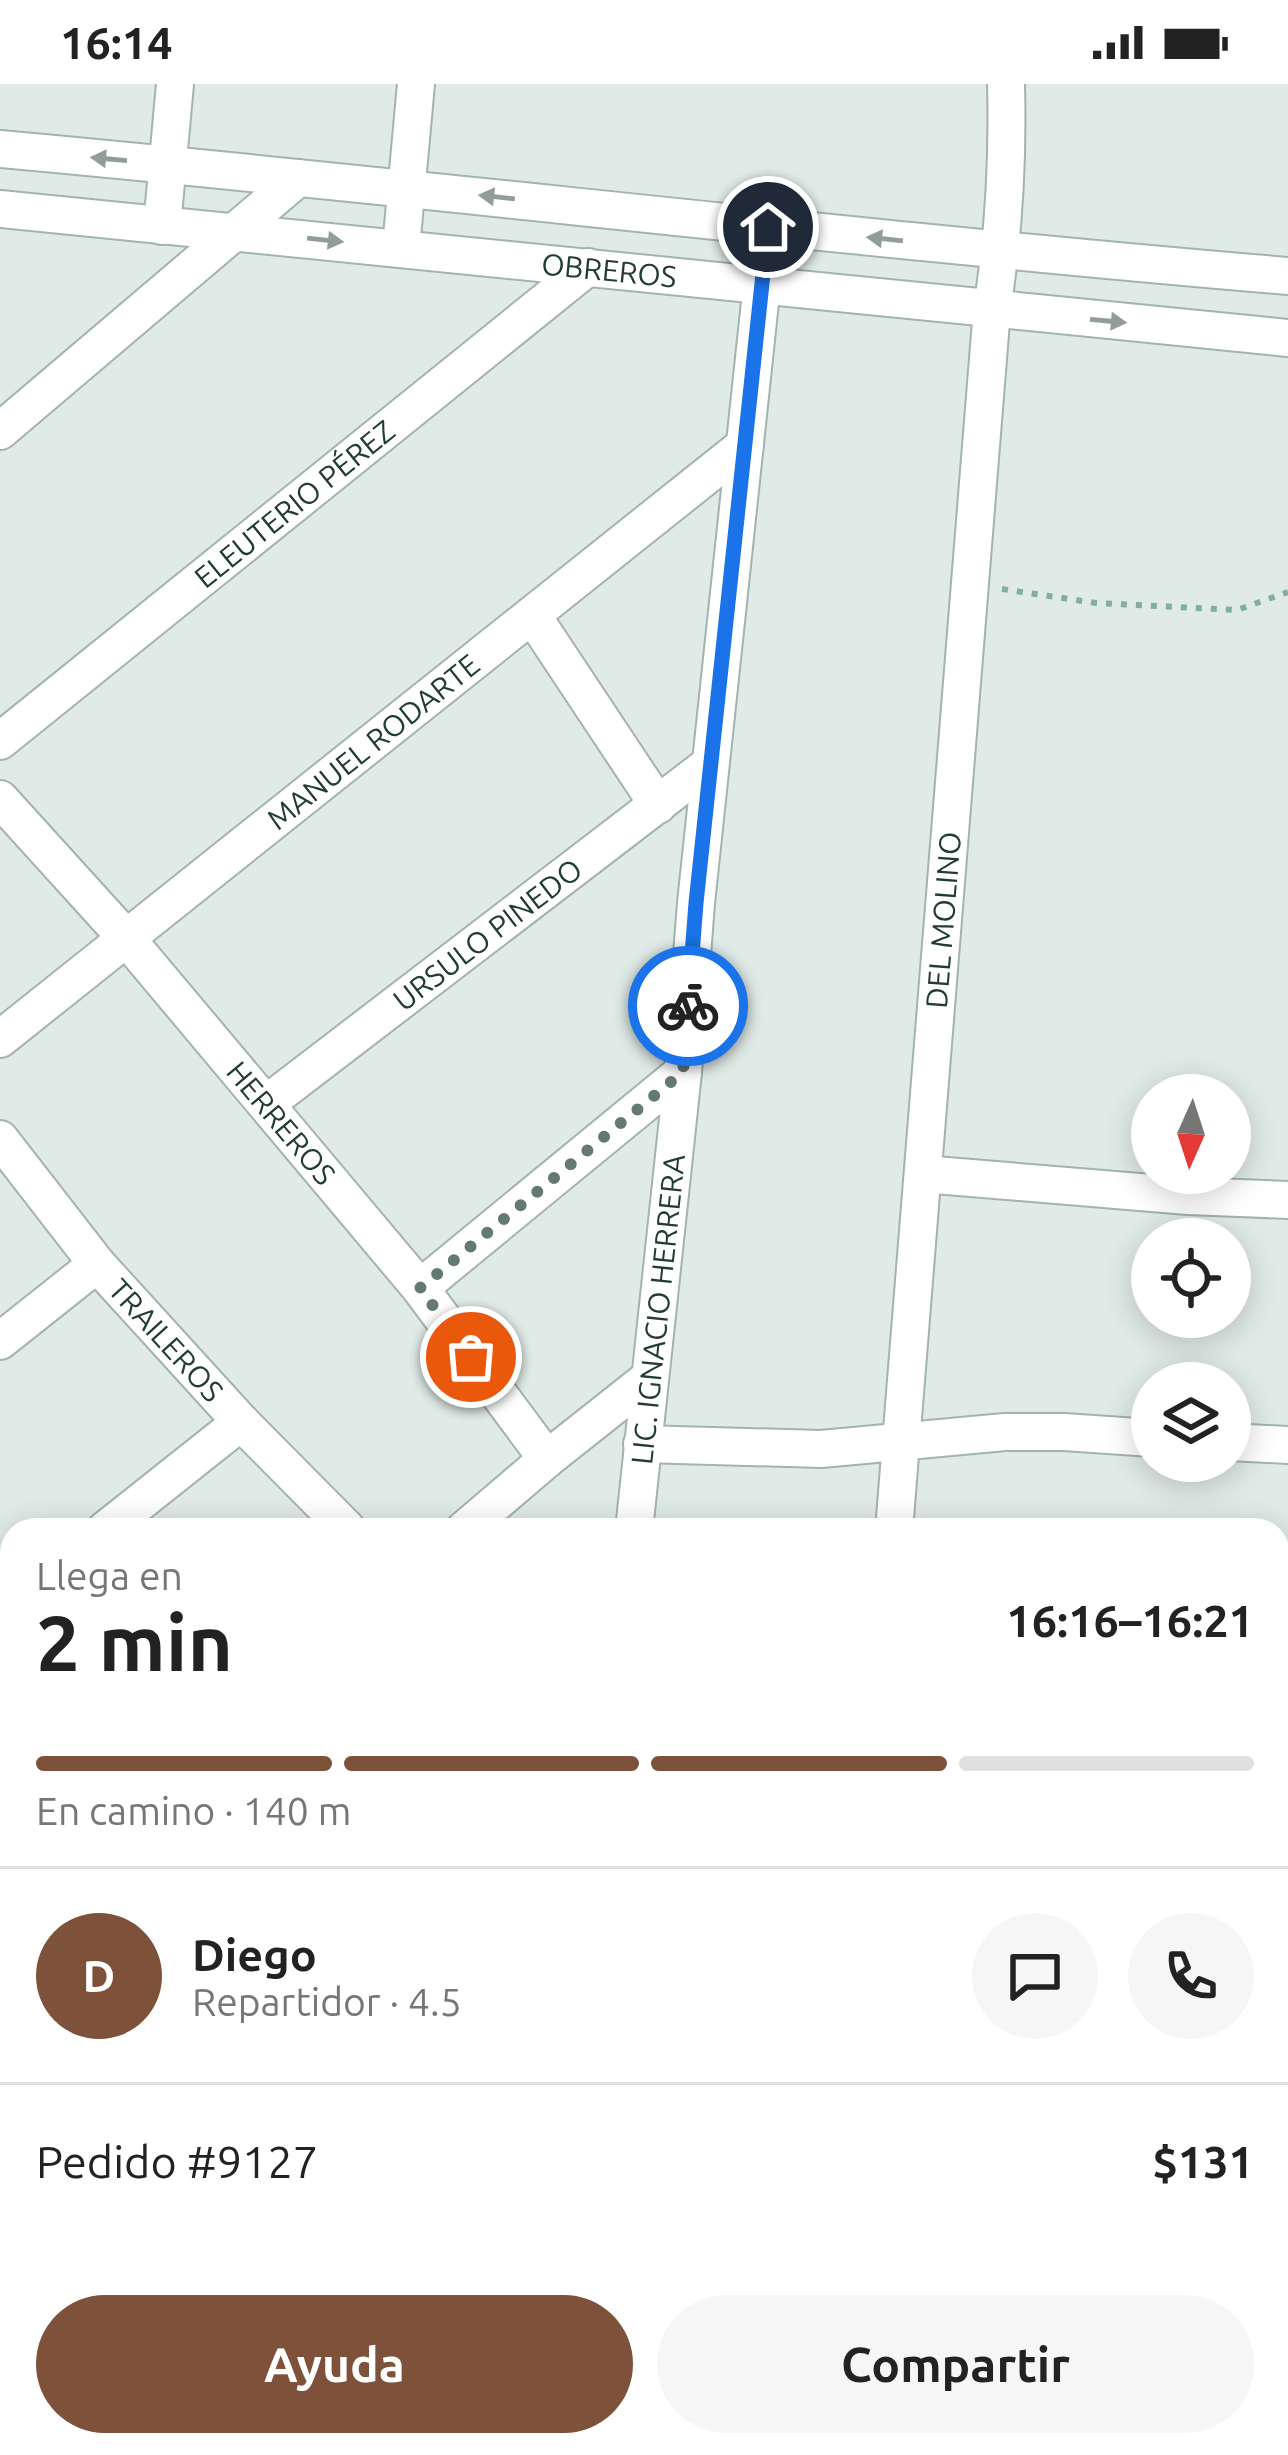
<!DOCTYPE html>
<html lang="es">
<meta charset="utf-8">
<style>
body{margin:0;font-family:Ubuntu,sans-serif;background:#f6f6f6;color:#222;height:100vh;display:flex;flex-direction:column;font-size:45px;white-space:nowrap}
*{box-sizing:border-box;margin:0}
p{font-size:39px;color:#767676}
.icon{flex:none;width:66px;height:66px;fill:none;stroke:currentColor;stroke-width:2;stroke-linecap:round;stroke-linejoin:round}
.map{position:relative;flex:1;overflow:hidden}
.panel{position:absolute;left:0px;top:1434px;width:1290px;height:939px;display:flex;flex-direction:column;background:#fff;border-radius:36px 36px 0 0;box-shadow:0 6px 30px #0003}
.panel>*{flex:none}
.needle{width:78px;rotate:183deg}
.buttons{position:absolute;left:1131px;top:990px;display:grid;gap:24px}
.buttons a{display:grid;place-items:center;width:120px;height:120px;border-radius:50%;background:#fff;box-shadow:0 6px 30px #0003;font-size:60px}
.pin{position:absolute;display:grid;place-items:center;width:102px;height:102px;color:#fff;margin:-51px;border:6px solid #fff;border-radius:50%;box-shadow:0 3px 12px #0007}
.courier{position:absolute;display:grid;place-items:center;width:120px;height:120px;margin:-60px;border:9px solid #1a73e8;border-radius:50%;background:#fff;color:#222;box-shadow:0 3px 15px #0007}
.summary em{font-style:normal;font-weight:700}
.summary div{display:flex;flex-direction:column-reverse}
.summary{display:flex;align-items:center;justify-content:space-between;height:204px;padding:0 36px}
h1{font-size:78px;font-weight:700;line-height:90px}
.bar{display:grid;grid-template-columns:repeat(4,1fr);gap:18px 12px;align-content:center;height:144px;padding:0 36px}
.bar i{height:15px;border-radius:9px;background:#e0e0e0}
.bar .on{background:#7e513b}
.bar p{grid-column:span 4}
.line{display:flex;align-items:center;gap:30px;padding:0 36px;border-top:3px solid #e0e0e0}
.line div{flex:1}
.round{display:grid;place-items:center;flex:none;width:126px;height:126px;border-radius:63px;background:#f6f6f6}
.action{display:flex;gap:24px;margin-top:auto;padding:24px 36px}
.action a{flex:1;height:138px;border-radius:72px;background:#7e513b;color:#fff;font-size:48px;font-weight:700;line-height:138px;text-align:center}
.action a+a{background:#f6f6f6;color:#222}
.status{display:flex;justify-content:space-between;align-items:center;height:84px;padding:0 60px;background:#fff;direction:ltr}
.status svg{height:33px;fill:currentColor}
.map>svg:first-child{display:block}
</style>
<div class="status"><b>16:14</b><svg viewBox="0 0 49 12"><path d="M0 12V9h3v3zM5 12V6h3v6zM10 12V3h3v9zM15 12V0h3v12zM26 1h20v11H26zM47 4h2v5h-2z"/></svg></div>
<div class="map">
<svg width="1288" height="2371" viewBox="0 0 1288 2371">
<rect width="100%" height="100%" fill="#e0ebe7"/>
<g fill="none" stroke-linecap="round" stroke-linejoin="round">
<defs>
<g id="street">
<path d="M0,65c430,39 858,91 1288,127"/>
<path id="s1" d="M0,125l1288,129"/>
<path d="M162,142l13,-142"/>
<path d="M401,164l15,-164"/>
<path d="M0,347l298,-253"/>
<path d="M532,531l126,190"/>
<path id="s2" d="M0,657l588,-474"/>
<path id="s3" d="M0,715l127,140 293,349 127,171"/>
<path id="s4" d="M0,955l745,-594"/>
<path id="s5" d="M266,1020l444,-340"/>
<path id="s6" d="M0,1055l97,125 144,158 107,108"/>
<path d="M923,1090l265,22 100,4"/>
<path d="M420,1204l263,-216"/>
<path d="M0,1257l97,-77"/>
<path d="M1230,1358l58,3"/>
<path d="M642,1360l179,5 184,-17h59l88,6"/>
<path d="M105,1446l136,-108"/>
<path d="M464,1446l83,-71 101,-80"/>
<path id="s7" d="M634,1446l49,-458 13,-169 72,-676"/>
<path id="s8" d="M894,1446l98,-1221c12,-76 16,-149 14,-225"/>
<path d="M0,1529l12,-10"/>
<path d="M0,1826l12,-10"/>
<path d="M0,2116l12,-9"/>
<path d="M31,2371l13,-10"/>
<path d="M99,2371l1,-10"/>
<path d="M332,2371l1,-10"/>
<path d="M547,2371l1,-10"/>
<path d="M821,2371v-10"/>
</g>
</defs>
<use href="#street" stroke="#a3b3ae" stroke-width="40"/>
<path stroke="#81aea4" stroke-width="6" stroke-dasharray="6 9" stroke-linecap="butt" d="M1002,505l94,14 141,7 51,-18"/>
<use href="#street" stroke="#fff" stroke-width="36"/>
</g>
<defs><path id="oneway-solid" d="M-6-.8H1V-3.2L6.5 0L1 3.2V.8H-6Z" transform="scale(3)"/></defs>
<g fill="#909d9a">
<use href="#oneway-solid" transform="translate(109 75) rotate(-175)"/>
<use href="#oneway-solid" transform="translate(497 113) rotate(-174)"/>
<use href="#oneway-solid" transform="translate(885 155) rotate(-174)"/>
<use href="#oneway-solid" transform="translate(325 156) rotate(6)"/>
<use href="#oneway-solid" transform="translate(1108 237) rotate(5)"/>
</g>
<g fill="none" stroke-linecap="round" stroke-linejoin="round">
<path stroke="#647974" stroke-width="12" stroke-dasharray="0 21.6" d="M471,1273l-51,-69 263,-216 5,-66"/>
<path stroke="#1a73e8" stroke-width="15" d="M688,922l8,-103 72,-676"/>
</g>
<g text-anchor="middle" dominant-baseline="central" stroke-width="9" stroke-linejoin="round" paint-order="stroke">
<g font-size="30" fill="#213b36" stroke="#f1f8f5">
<text stroke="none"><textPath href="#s1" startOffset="612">OBREROS</textPath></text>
<text stroke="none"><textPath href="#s2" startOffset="378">ELEUTERIO PÉREZ</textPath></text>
<text stroke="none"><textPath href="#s4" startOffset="477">MANUEL RODARTE</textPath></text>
<text stroke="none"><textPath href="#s8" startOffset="612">DEL MOLINO</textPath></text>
<text stroke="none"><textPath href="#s5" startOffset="279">URSULO PINEDO</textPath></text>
<text stroke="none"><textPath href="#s3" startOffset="429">HERREROS</textPath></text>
<text stroke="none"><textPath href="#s7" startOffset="222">LIC. IGNACIO HERRERA</textPath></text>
<text stroke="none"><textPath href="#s6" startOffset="261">TRAILEROS</textPath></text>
</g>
</g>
</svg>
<div class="buttons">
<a><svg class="needle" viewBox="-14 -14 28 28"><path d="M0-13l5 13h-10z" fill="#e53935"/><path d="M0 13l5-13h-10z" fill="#767676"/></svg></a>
<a><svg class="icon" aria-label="locate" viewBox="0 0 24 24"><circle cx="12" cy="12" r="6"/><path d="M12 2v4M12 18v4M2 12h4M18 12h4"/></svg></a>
<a><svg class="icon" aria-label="layers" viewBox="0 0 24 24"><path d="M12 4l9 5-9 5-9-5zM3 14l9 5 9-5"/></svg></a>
</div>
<div class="pin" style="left:471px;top:1273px;background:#ea580c"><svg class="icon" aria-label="bag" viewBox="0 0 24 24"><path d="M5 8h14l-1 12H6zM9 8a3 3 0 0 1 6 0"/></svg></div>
<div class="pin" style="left:768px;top:143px;background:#1f2937"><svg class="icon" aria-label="home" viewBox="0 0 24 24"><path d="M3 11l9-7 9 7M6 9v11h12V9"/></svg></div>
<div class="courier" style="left:688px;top:922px"><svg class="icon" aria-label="bike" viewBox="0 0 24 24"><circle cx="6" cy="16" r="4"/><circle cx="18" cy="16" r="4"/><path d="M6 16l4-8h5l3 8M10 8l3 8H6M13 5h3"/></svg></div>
<section class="panel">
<div class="summary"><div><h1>2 min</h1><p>Llega en</p></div><em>16:16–16:21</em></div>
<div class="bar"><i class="on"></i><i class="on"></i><i class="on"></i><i></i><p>En camino · 140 m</p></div>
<div class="line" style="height:216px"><b class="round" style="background:#7e513b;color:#fff">D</b><div><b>Diego</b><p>Repartidor · 4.5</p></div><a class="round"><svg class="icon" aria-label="chat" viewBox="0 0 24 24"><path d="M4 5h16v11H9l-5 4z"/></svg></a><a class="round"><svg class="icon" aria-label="phone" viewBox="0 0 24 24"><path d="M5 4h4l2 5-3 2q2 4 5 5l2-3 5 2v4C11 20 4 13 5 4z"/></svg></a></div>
<div class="line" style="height:156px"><div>Pedido #9127</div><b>$131</b></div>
<div class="action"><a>Ayuda</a><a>Compartir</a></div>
</section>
</div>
